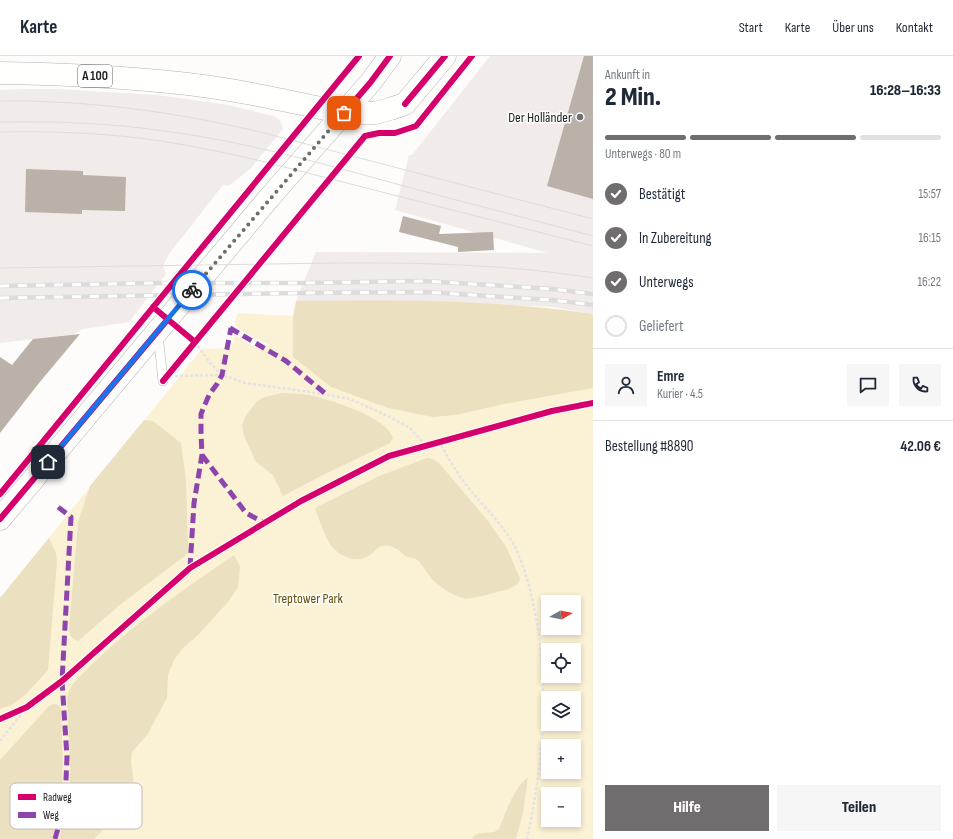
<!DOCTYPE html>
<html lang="de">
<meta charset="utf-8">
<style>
body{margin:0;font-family:"Sofia Sans Condensed",sans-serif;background:#f6f6f7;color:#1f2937;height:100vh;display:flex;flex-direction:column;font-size:15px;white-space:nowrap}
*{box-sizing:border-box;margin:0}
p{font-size:13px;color:#747a83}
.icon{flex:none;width:22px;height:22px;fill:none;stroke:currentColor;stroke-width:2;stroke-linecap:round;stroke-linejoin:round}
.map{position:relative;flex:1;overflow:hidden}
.details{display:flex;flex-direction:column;background:#fff;width:360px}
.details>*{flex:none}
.needle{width:26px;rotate:81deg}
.fabs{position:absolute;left:541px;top:539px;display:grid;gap:8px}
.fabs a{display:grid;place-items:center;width:40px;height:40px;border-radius:0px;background:#fff;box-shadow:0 2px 6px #0003;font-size:20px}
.pin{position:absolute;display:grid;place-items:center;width:34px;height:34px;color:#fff;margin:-17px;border-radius:8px;box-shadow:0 2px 6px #0006}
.courier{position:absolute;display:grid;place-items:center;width:40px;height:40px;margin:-20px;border:3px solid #1a73e8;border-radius:50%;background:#fff;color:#222;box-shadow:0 1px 5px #0007}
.overview em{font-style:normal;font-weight:800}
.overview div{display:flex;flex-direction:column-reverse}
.overview{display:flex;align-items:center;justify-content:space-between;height:68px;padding:0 12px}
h1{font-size:26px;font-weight:800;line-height:30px}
.bar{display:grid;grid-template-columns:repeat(4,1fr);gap:6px 4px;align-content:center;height:48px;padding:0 12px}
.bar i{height:5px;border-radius:3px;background:#e0e1e3}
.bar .selected{background:#6f6d6d}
.bar p{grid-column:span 4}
.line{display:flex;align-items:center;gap:10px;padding:0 12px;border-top:1px solid #e0e1e3}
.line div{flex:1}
.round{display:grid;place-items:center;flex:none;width:42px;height:42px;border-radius:0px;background:#f6f6f7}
ol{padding:0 12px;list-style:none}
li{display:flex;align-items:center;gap:12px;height:44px}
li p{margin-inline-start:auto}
li .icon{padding:4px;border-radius:50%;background:#6f6d6d;color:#fff;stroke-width:4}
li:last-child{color:#747a83}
li i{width:22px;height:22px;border:2px solid #e0e1e3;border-radius:50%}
.primary-button{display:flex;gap:8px;margin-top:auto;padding:8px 12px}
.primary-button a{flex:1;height:46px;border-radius:0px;background:#6f6d6d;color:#fff;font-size:16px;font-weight:800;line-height:46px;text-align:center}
.primary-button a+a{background:#f6f6f7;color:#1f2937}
header{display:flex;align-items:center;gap:24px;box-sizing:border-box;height:56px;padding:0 20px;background:#fff;border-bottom:1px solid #e0e1e3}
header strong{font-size:19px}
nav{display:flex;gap:22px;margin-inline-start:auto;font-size:14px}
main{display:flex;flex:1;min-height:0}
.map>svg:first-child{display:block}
</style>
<header>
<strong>Karte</strong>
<nav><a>Start</a><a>Karte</a><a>Über uns</a><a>Kontakt</a></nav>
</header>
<main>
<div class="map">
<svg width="593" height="783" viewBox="0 0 593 783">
<rect width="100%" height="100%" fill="#fdfcfb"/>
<path fill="#f1ebe9" d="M490,0h103v258l-41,-7 -125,-6h-131l20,-49 232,1 -153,-43 14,-55h3z
M26,33h31l100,6 71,10 45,11 7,4 3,9 -32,39 -22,18 -6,-1 -54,69 -6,12 3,8 -37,48 -46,7 -8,5 -75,9v-253z"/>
<path fill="#fbf1d4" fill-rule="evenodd" d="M238,257l55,3v30l300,-3v496h-593v-241l202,-249 29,-1 4,-13 19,12 17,-1c-8,-5 -35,-14 -36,-24 0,-3 2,-6 3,-9zM548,546h26v26h-26zM548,594h26v26h-26zM548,642h26v26h-26zM548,690h26v26h-26zM548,738h26v26h-26z"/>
<path fill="#ebe1c1" d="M296,245c99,-1 199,-2 297,13v74l-94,17 -43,10 -23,2 -45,-9 -57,-21 -38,-30v-41z
M282,337c10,1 22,0 31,3 21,5 73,21 80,42l-3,5 -67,32 -40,21 -10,-21 -17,-13 -12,-26 -2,-10 3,-9 12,-16 8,-4z
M144,364l9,1 28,22 5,37 2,65 2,7 -69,52 -43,37c-7,-2 -8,-6 -9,-12l9,-107 12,-36z
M427,402l6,1 6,4 49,58 19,27 13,31c-2,8 -13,11 -20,12 -8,3 -31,9 -38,7 -10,-3 -24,-12 -31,-20 -3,-4 -11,-17 -15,-19 -3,-2 -8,-1 -11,-3 -4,-4 -7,-7 -12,-9 -17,-6 -16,7 -29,11 -11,4 -25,-3 -32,-11 -5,-6 -15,-32 -17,-39l64,-32z
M49,482l7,15 1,9 -9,108 -22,24 -14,11 -12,4v-111z
M234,499l6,11 -2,21 -10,15 -29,32 -17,15 -8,11 -6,15 -1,23 -20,37 -15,17 -1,9 3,23 -3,10 -13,14 -17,24 -7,7h-35l11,-46v-24l-3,-70 2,-8 3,-6c47,-51 105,-91 162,-130z
M54,648l4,1 3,3c1,45 6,88 -9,131h-52v-79l49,-54z
M528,721l-5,36 -7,26h-44l4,-5 18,-2 5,-3c7,-17 14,-40 29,-52z"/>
<path fill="#bab1a9" d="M584,0h9v143l-46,-13z
M26,113l57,2v4l43,2 -1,34 -43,-1v4l-57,-2z
M403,160l38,10 -2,8 54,-2 1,18 -36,2v-5l-59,-15z
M80,278l-41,49 -39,50v-76l12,8 21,-26z"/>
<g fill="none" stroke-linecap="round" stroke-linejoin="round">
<defs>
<path id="service" d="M158,278l5,47"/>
<path id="primary" d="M344,57h31l15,-4 15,-5 40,-48
M0,463l269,-321 101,-115 20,-27"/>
<path id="motorway" d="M0,17c63,1 125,4 188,11 52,6 104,18 156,29"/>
</defs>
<use href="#service" stroke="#b5b3b3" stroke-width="10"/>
<use href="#primary" stroke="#b5b3b3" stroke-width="23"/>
<use href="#motorway" stroke="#b5b3b3" stroke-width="23"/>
<path stroke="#e4e3e3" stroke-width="2.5" stroke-dasharray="3 2" stroke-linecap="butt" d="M195,286l15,21 12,12 23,8 65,9 40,7 40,18 20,11 15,17
M175,320l46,-1
M439,385c9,17 19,34 31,49 15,18 34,36 45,57 10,21 16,44 20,66 15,77 8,151 -8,226
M0,685l27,-34"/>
<use href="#service" stroke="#fffffe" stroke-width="9"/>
<use href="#primary" stroke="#fffffe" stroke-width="22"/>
<use href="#motorway" stroke="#fffffe" stroke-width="22"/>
<path stroke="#dddcdc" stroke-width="1" d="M0,45c89,-1 177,11 264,32l329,86
M0,66c55,-1 110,1 164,9 78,10 153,31 229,52 66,18 133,35 200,53
M0,76c54,-1 108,1 161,9 33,5 65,12 96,19l336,86
M0,212c90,-1 180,-3 270,-4 108,-2 216,-3 323,14"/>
<defs>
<path id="rail" d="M0,230l159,-3h144l121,-2 129,8 40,5
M0,242l299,-5 126,-1 127,8 41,5"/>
</defs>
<use href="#rail" stroke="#dddcdc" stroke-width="4.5"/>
<use href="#rail" stroke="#fff" stroke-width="3" stroke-dasharray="9" stroke-linecap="butt"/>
<path stroke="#8e44ad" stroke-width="5" stroke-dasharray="10 5" stroke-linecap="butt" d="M230,272l56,33 41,34
M202,399l44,58 19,10
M190,512l4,-65 8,-48 -1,-22v-19l8,-19 8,-11 5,-9 9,-47
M55,783l10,-36 2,-46 -5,-76 9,-164 -13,-10"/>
<defs>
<path id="cycleway" d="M405,48l40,-48
M344,57l26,-30 20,-27
M153,251l42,35
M163,325l202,-245 14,-3h16l21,-7 56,-70
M0,438l359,-438
M0,463l168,-200
M0,663l27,-12 35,-26 128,-113 111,-67 88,-45 163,-45 41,-8"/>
</defs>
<use href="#cycleway" stroke="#fff" stroke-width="8"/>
<use href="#cycleway" stroke="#d6006c" stroke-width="6"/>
</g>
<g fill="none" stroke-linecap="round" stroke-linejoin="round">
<path stroke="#6f6d6d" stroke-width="4" stroke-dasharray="0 7.2" d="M192,234l152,-177"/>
<path stroke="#1a73e8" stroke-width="5" d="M48,406l144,-172"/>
</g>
<circle fill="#6f6d6d" stroke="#fff" stroke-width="1.5" cx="580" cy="61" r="4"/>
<g text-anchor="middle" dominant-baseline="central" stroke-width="3" stroke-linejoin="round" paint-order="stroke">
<rect fill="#fff" stroke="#646363" stroke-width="1" x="78" y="9" width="34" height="22" rx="3"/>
<g font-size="13" font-weight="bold" fill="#222020">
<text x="95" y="20">A 100</text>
</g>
<g font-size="14" fill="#222020" stroke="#fff" text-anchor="end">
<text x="572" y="61">Der Holländer</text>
</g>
<g font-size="14" fill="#635008" stroke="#fff">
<text x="308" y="542">Treptower Park</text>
</g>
</g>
<rect x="10" y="727" width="132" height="46" rx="6" fill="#fff" stroke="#bdbcbc" stroke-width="1"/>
<rect x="18" y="738" width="18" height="6" fill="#d6006c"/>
<rect x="18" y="756" width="18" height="6" fill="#8e44ad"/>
<g font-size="11" fill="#222020">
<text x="43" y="745">Radweg</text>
<text x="43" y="763">Weg</text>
</g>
</svg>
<div class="fabs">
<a><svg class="needle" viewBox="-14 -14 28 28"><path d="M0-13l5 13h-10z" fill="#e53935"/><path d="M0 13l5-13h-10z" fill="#747a83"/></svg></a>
<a><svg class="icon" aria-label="locate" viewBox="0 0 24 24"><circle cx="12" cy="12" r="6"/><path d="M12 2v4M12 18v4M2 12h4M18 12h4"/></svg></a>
<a><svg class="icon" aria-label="layers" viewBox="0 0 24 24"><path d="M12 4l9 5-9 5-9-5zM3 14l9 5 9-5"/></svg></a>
<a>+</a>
<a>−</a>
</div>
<div class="pin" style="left:344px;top:57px;background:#ea580c"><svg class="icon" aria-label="bag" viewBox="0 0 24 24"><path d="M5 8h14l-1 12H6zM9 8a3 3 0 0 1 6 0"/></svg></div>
<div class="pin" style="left:48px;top:406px;background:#1f2937"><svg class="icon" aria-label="home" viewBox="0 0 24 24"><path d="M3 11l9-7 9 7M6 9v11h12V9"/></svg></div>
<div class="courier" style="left:192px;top:234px"><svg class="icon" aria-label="bike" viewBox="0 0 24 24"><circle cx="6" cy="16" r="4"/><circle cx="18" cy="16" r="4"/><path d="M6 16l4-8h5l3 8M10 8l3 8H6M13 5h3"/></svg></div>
</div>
<section class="details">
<div class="overview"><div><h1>2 Min.</h1><p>Ankunft in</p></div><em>16:28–16:33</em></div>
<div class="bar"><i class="selected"></i><i class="selected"></i><i class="selected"></i><i></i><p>Unterwegs · 80 m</p></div>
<ol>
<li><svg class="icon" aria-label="check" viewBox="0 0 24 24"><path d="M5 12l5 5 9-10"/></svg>Bestätigt<p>15:57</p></li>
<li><svg class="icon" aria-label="check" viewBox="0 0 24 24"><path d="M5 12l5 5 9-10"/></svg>In Zubereitung<p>16:15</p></li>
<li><svg class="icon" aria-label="check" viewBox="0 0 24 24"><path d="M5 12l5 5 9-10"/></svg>Unterwegs<p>16:22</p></li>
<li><i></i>Geliefert</li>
</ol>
<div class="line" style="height:72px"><a class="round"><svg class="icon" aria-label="person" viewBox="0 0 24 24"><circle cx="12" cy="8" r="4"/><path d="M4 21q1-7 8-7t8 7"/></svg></a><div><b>Emre</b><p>Kurier · 4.5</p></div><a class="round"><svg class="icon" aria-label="chat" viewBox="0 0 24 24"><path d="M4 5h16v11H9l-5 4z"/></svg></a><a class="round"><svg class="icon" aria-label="phone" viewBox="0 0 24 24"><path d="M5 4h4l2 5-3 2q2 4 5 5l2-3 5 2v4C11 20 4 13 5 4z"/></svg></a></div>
<div class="line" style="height:52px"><div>Bestellung #8890</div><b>42.06 €</b></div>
<div class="primary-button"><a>Hilfe</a><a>Teilen</a></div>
</section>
</main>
